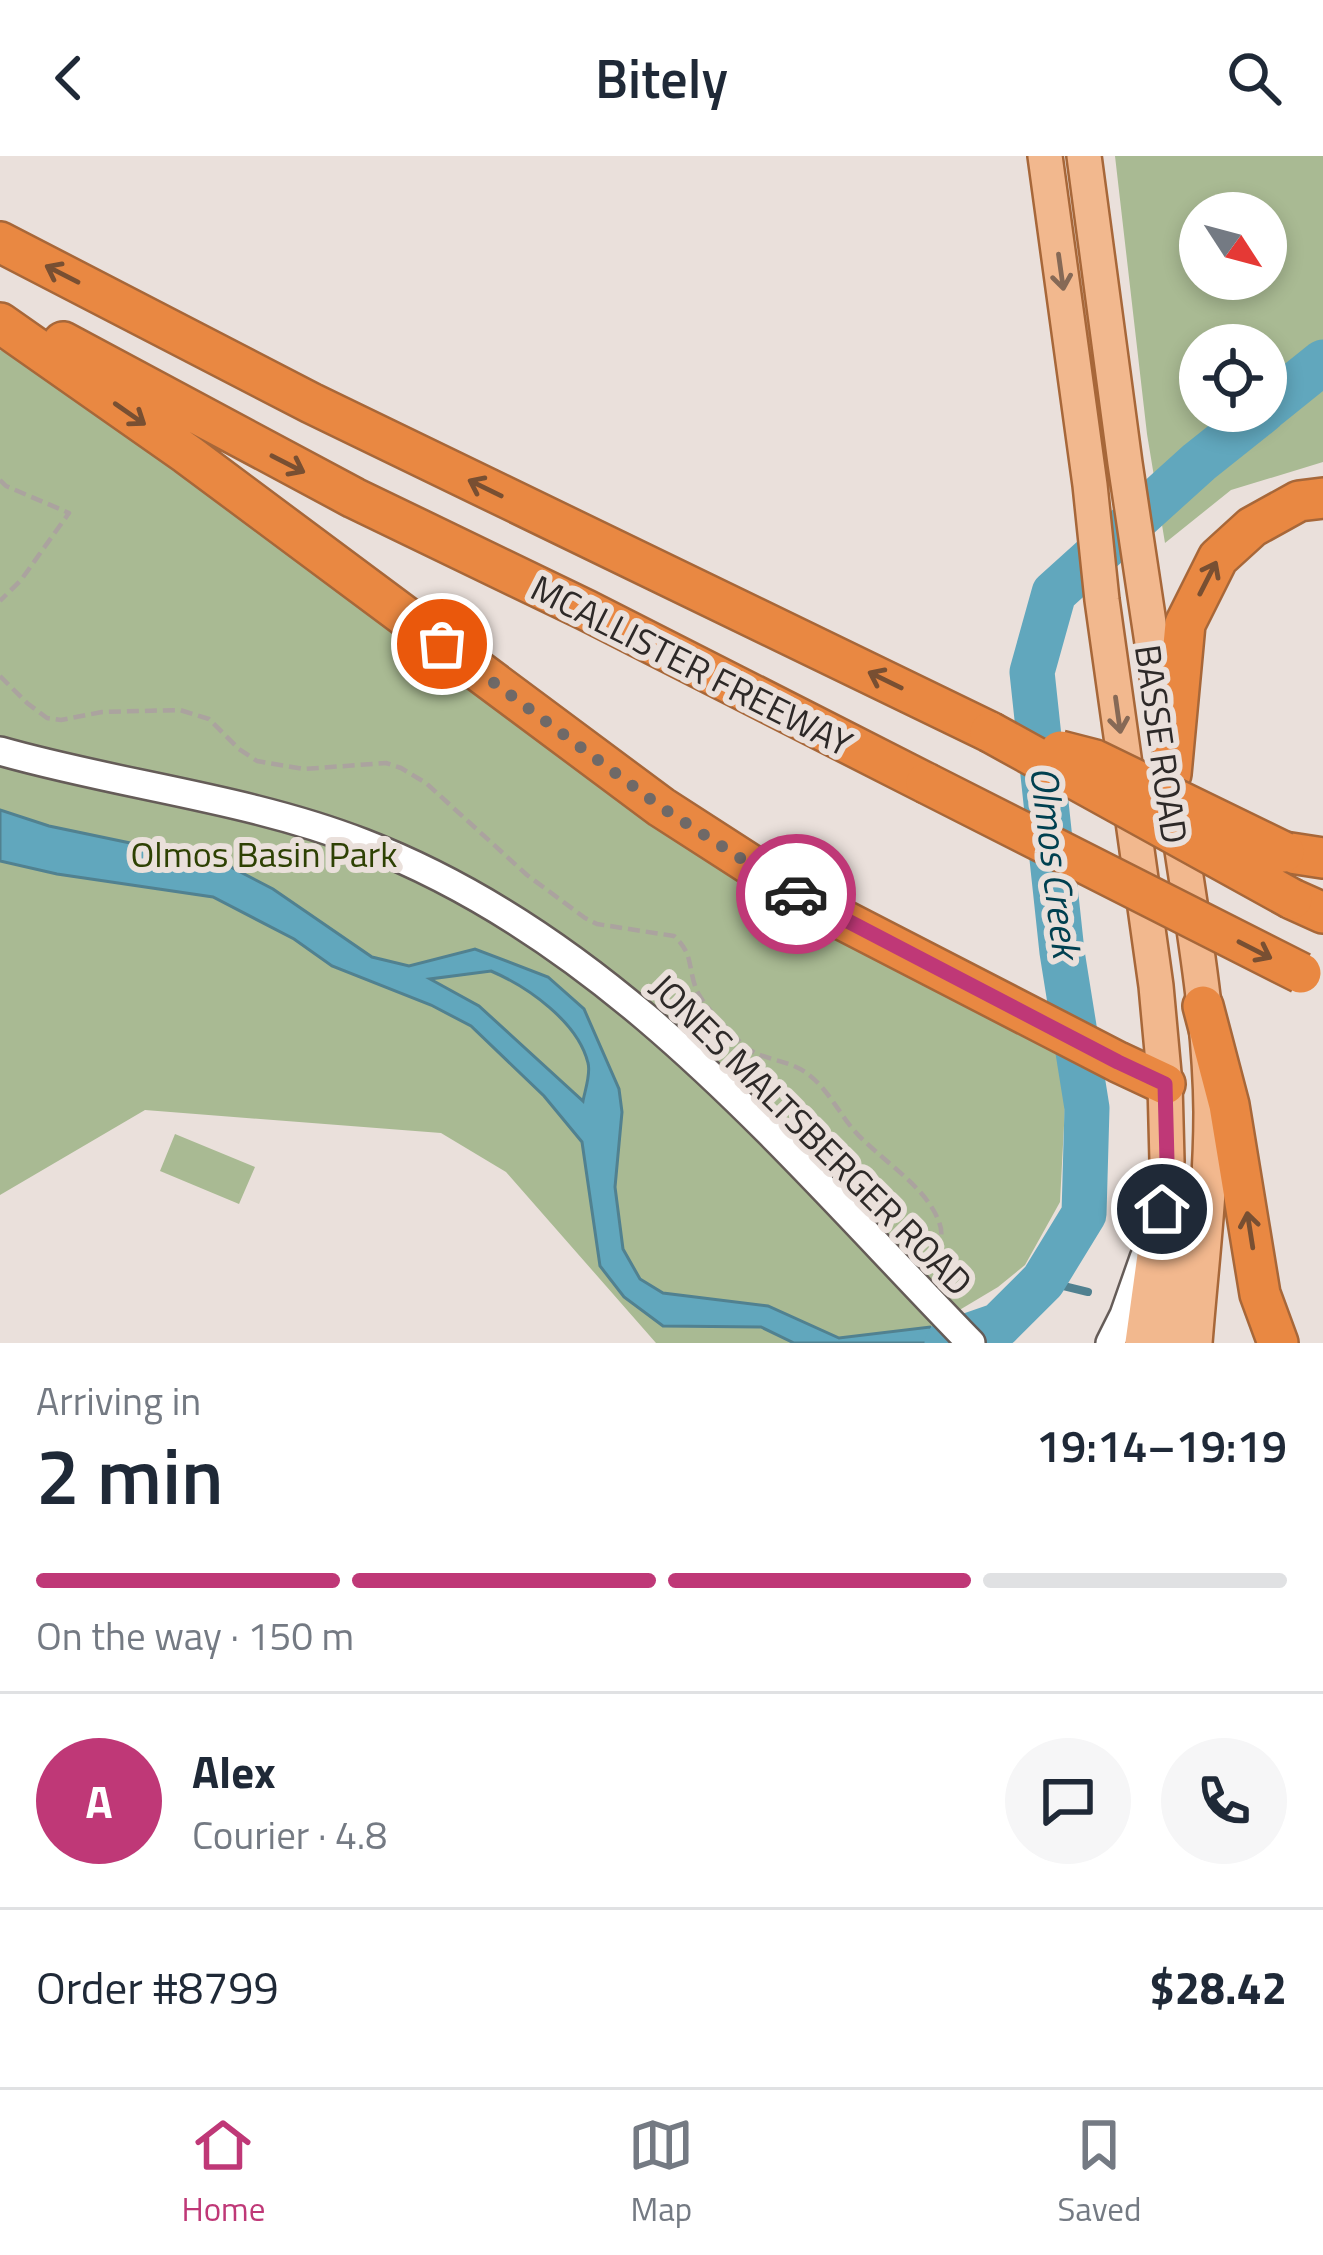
<!DOCTYPE html>
<meta charset="utf-8">
<style>
body{margin:0;font-family:"Titillium Web",sans-serif;background:#f6f6f7;color:#1f2937;height:100vh;display:flex;flex-direction:column;font-size:45px;white-space:nowrap}
*{box-sizing:border-box;margin:0}
p{font-size:39px;color:#747a83}
.icon{flex:none;width:66px;height:66px;fill:none;stroke:currentColor;stroke-width:2;stroke-linecap:round;stroke-linejoin:round}
.map{position:relative;height:1187px;overflow:hidden}
.details{display:flex;flex-direction:column;background:#fff;flex:1}
.details>*{flex:none}
.needle{width:78px;rotate:126deg}
.tools{position:absolute;left:1179px;top:36px;display:grid;gap:24px}
.tools a{display:grid;place-items:center;width:108px;height:108px;border-radius:50%;background:#fff;box-shadow:0 6px 18px #0003;font-size:60px}
.pin{position:absolute;display:grid;place-items:center;width:102px;height:102px;color:#fff;margin:-51px;border:6px solid #fff;border-radius:50%;box-shadow:0 3px 12px #0007}
.courier{position:absolute;display:grid;place-items:center;width:120px;height:120px;margin:-60px;border:9px solid #bf3877;border-radius:50%;background:#fff;color:#222;box-shadow:0 3px 15px #0007}
.overview em{font-style:normal;font-weight:600}
.overview div{display:flex;flex-direction:column-reverse}
.overview{display:flex;align-items:center;justify-content:space-between;height:204px;padding:0 36px}
h1{font-size:78px;font-weight:600;line-height:90px}
.bar{display:grid;grid-template-columns:repeat(4,1fr);gap:18px 12px;align-content:center;height:144px;padding:0 36px}
.bar i{height:15px;border-radius:9px;background:#e0e1e3}
.bar .active{background:#bf3877}
.bar p{grid-column:span 4}
.line{display:flex;align-items:center;gap:30px;padding:0 36px;border-top:3px solid #e0e1e3}
.line div{flex:1}
.round{display:grid;place-items:center;flex:none;width:126px;height:126px;border-radius:63px;background:#f6f6f7}
header{display:flex;justify-content:space-between;align-items:center;height:156px;padding:0 36px;background:#fff;font-size:54px;font-weight:600}
.tab-bar{display:flex;justify-content:space-around;align-items:center;height:168px;border-top:3px solid #e0e1e3;background:#fff;font-size:33px;color:#747a83}
.tab-bar a{display:grid;justify-items:center;gap:6px}
.tab-bar .active{color:#bf3877}
.map>svg:first-child{display:block}
</style>
<header><svg class="icon" aria-label="back" viewBox="0 0 24 24"><path d="M15 5l-7 7 7 7"/></svg>Bitely<svg class="icon" aria-label="search" viewBox="0 0 24 24"><circle cx="10" cy="10" r="6"/><path d="M15 15l6 6"/></svg></header>
<div class="map">
<svg width="1323" height="1187" viewBox="0 0 1323 1187">
<rect width="100%" height="100%" fill="#eae0db"/>
<path fill="#a9ba93" fill-rule="evenodd" d="M1115,0h208v306l-92,28 -66,53 -18,-109zM1200,57h66v66h-66zM1200,189h66v66h-66z
M0,194l38,17 619,449 399,224 9,66 -5,96 -35,63 -27,22 -67,40 14,16h-289l-150,-171 -65,-39 -296,-23 -145,85z
M175,978l80,33 -16,37 -79,-33z"/>
<path fill="#61a7bd" stroke="#518190" stroke-width="3" fill-rule="evenodd" d="M0,654l49,16 172,36 52,27 99,68 37,9 66,-17 73,28 36,32 35,80 3,23 -7,75 8,62 17,30 23,14 105,13 71,32 91,-11 15,16h-151l-33,-16 -98,-1 -39,-29 -24,-31 -18,-124 -38,-46 -73,-70 -40,-21 -99,-39 -38,-27 -81,-42 -156,-23 -57,-13zM491,815c37,16 87,51 97,92 3,11 -3,27 -5,38l-104,-95 -49,-27z"/>
<g fill="none" stroke-linecap="round" stroke-linejoin="round">
<path stroke="#518190" stroke-width="8" d="M1043,1125l45,11"/>
<path stroke="#61a7bd" stroke-width="45" d="M1266,252l57,-46
M947,1187l52,-18 44,-44 41,-67 3,-106 -25,-156 -30,-280 22,-79 145,-131 64,-51"/>
<defs>
<path id="minor" d="M0,595c119,34 247,47 363,92 252,97 425,312 608,500
M1110,1187l14,-28 20,-57"/>
<path id="major" d="M1045,0l45,329 12,115 54,386 9,98 2,77 -25,182
M1084,0l41,307 41,273
M1177,661c14,97 33,196 34,295 0,77 -10,154 -16,231
M1171,1187l12,-140"/>
<path id="highway" d="M0,86l311,161 679,329
M0,167l187,131 474,353 149,96 308,159 47,22
M63,186l291,156 232,112 340,173
M1171,618l14,-150 33,-66 34,-31 47,-26 24,-3
M1284,696l39,6
M1292,743l31,14
M1203,850l26,99 31,189 18,49"/>
</defs>
<use href="#minor" stroke="#655c58" stroke-width="32"/>
<use href="#major" stroke="#a76739" stroke-width="38"/>
<use href="#highway" stroke="#a76739" stroke-width="44"/>
<path stroke="#aba39f" stroke-width="4.5" stroke-dasharray="12 6" stroke-linecap="butt" d="M0,324l6,6 63,27 -48,67 -21,21
M0,520l27,27 20,15 14,2 41,-8 78,-2 29,9 30,30 18,12 47,8 82,-6 15,5 25,15 101,92 58,43 12,6 77,12c21,19 13,34 24,57 10,18 28,34 42,49 18,19 45,16 65,30 21,14 32,38 47,56 25,30 74,57 87,94 7,17 -3,28 -13,41"/>
<use href="#minor" stroke="#fff" stroke-width="27"/>
<use href="#major" stroke="#f2b88e" stroke-width="33"/>
<use href="#highway" stroke="#e98842" stroke-width="39"/>
<defs>
<path id="highway-bridge" d="M990,576l302,167
M1060,595l35,9 189,92
M926,627l375,190"/>
</defs>
<use href="#highway-bridge" stroke="#a76739" stroke-width="44" stroke-linecap="butt"/>
<use href="#highway-bridge" stroke="#e98842" stroke-width="39"/>
</g>
<defs><path id="oneway-shaft" d="M-6 0H5M1.5-3L5.5 0L1.5 3" fill="none" stroke-width="1.6" stroke-linecap="round" stroke-linejoin="round" transform="scale(3)"/></defs>
<g stroke="#866956">
<use href="#oneway-shaft" transform="translate(1061 116) rotate(82)"/>
<use href="#oneway-shaft" transform="translate(1118 559) rotate(82)"/>
</g>
<g stroke="#784f32">
<use href="#oneway-shaft" transform="translate(62 118) rotate(-153)"/>
<use href="#oneway-shaft" transform="translate(130 258) rotate(35)"/>
<use href="#oneway-shaft" transform="translate(288 308) rotate(27)"/>
<use href="#oneway-shaft" transform="translate(485 332) rotate(-154)"/>
<use href="#oneway-shaft" transform="translate(1208 422) rotate(-63)"/>
<use href="#oneway-shaft" transform="translate(885 524) rotate(-154)"/>
<use href="#oneway-shaft" transform="translate(1255 794) rotate(27)"/>
<use href="#oneway-shaft" transform="translate(1250 1074) rotate(-99)"/>
</g>
<g fill="none" stroke-linecap="round" stroke-linejoin="round">
<path stroke="#6f6967" stroke-width="12" stroke-dasharray="0 21.6" d="M442,488l219,163 135,87"/>
<path stroke="#bf3877" stroke-width="15" d="M796,738l322,168 47,22 2,77 -5,48"/>
</g>
<g text-anchor="middle" dominant-baseline="central" stroke-width="12" stroke-linejoin="round" paint-order="stroke">
<g font-size="36" fill="#2d2928" stroke="#eae0db">
<text transform="translate(692 509) rotate(27)">MCALLISTER FREEWAY</text>
<text transform="translate(1162 588) rotate(82)">BASSE ROAD</text>
<text transform="translate(812 978) rotate(45)">JONES MALTSBERGER ROAD</text>
</g>
<g font-size="36" fill="#2e4103" stroke="#eae0db">
<text x="264" y="697">Olmos Basin Park</text>
</g>
<g font-size="39" font-style="italic" fill="#004050" stroke="#eae0db">
<text transform="translate(1056 706) rotate(83)">Olmos Creek</text>
</g>
</g>
</svg>
<div class="tools">
<a><svg class="needle" viewBox="-14 -14 28 28"><path d="M0-13l5 13h-10z" fill="#e53935"/><path d="M0 13l5-13h-10z" fill="#747a83"/></svg></a>
<a><svg class="icon" aria-label="locate" viewBox="0 0 24 24"><circle cx="12" cy="12" r="6"/><path d="M12 2v4M12 18v4M2 12h4M18 12h4"/></svg></a>
</div>
<div class="pin" style="left:442px;top:488px;background:#ea580c"><svg class="icon" aria-label="bag" viewBox="0 0 24 24"><path d="M5 8h14l-1 12H6zM9 8a3 3 0 0 1 6 0"/></svg></div>
<div class="pin" style="left:1162px;top:1053px;background:#1f2937"><svg class="icon" aria-label="home" viewBox="0 0 24 24"><path d="M3 11l9-7 9 7M6 9v11h12V9"/></svg></div>
<div class="courier" style="left:796px;top:738px"><svg class="icon" aria-label="car" viewBox="0 0 24 24"><path d="M5 17H2v-5l4-1 3-4h7l3 4 3 1v5h-3M9 17h6M6 11h13"/><circle cx="7" cy="17" r="2"/><circle cx="17" cy="17" r="2"/></svg></div>
</div>
<section class="details">
<div class="overview"><div><h1>2 min</h1><p>Arriving in</p></div><em>19:14–19:19</em></div>
<div class="bar"><i class="active"></i><i class="active"></i><i class="active"></i><i></i><p>On the way · 150 m</p></div>
<div class="line" style="height:216px"><b class="round" style="background:#bf3877;color:#fff">A</b><div><b>Alex</b><p>Courier · 4.8</p></div><a class="round"><svg class="icon" aria-label="chat" viewBox="0 0 24 24"><path d="M4 5h16v11H9l-5 4z"/></svg></a><a class="round"><svg class="icon" aria-label="phone" viewBox="0 0 24 24"><path d="M5 4h4l2 5-3 2q2 4 5 5l2-3 5 2v4C11 20 4 13 5 4z"/></svg></a></div>
<div class="line" style="height:156px"><div>Order #8799</div><b>$28.42</b></div>
</section>
<nav class="tab-bar">
<a class="active"><svg class="icon" aria-label="home" viewBox="0 0 24 24"><path d="M3 11l9-7 9 7M6 9v11h12V9"/></svg>Home</a>
<a><svg class="icon" aria-label="map" viewBox="0 0 24 24"><path d="M3 6l6-2 6 2 6-2v14l-6 2-6-2-6 2zM9 4v14M15 6v14"/></svg>Map</a>
<a><svg class="icon" aria-label="saved" viewBox="0 0 24 24"><path d="M7 4h10v16l-5-4-5 4z"/></svg>Saved</a>
</nav>
